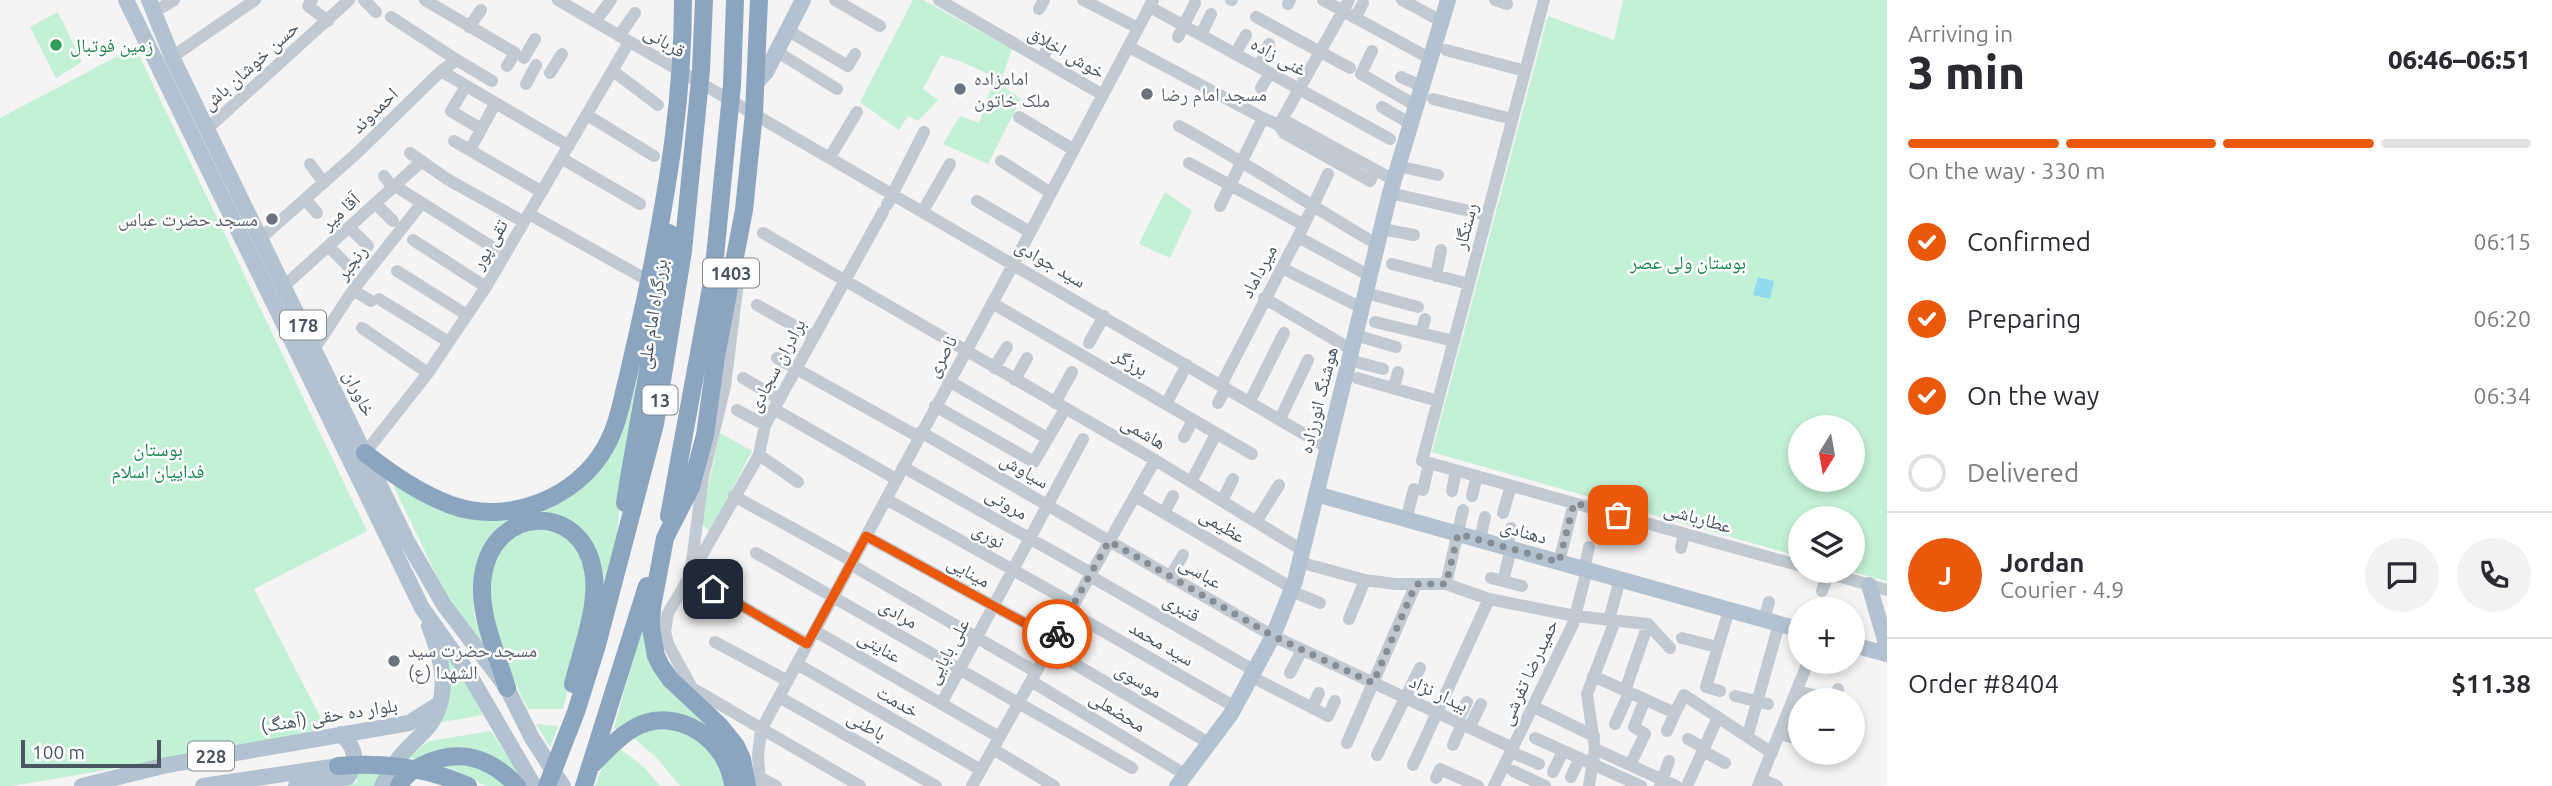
<!DOCTYPE html>
<meta charset="utf-8">
<style>
body{margin:0;font-family:Ubuntu,"Noto Naskh Arabic",sans-serif;background:#f2f2f3;color:#2b2b33;height:100vh;display:flex;flex-direction:column;font-size:26px;white-space:nowrap}
*{box-sizing:border-box;margin:0}
p{font-size:23px;color:#7c7c81}
.icon{flex:none;width:38px;height:38px;fill:none;stroke:currentColor;stroke-width:2;stroke-linecap:round;stroke-linejoin:round}
.map{position:relative;flex:1;overflow:hidden}
.side{display:flex;flex-direction:column;background:#fff;width:665px}
.side>*{flex:none}
.needle{width:46px;rotate:191deg}
.tools{position:absolute;left:1788px;top:415px;display:grid;gap:14px}
.tools a{display:grid;place-items:center;width:77px;height:77px;border-radius:50%;background:#fff;box-shadow:0 4px 10px #0003;font-size:35px}
.scale{position:absolute;left:21px;bottom:18px;width:140px;box-sizing:border-box;padding-left:7px;border:4px solid #4a5661;border-top:0;font-size:19px;line-height:24px;white-space:nowrap;color:#4a5661;-webkit-text-stroke:5px #fff;paint-order:stroke}
.pin{position:absolute;display:grid;place-items:center;width:60px;height:60px;color:#fff;margin:-30px;border-radius:14px;box-shadow:0 4px 10px #0006}
.courier{position:absolute;display:grid;place-items:center;width:70px;height:70px;margin:-35px;border:5px solid #ea580c;border-radius:50%;background:#fff;color:#222;box-shadow:0 2px 9px #0007}
.head em{font-style:normal;font-weight:800}
.head div{display:flex;flex-direction:column-reverse}
.head{display:flex;align-items:center;justify-content:space-between;height:119px;padding:0 21px}
h1{font-size:46px;font-weight:800;line-height:52px}
.bar{display:grid;grid-template-columns:repeat(4,1fr);gap:10px 7px;align-content:center;height:84px;padding:0 21px}
.bar i{height:9px;border-radius:5px;background:#e1e1e2}
.bar .current{background:#ea580c}
.bar p{grid-column:span 4}
.line{display:flex;align-items:center;gap:18px;padding:0 21px;border-top:2px solid #e1e1e2}
.line div{flex:1}
.round{display:grid;place-items:center;flex:none;width:74px;height:74px;border-radius:37px;background:#f2f2f3}
ol{padding:0 21px;list-style:none}
li{display:flex;align-items:center;gap:21px;height:77px}
li p{margin-inline-start:auto}
li .icon{padding:7px;border-radius:50%;background:#ea580c;color:#fff;stroke-width:4}
li:last-child{color:#7c7c81}
li i{width:38px;height:38px;border:4px solid #e1e1e2;border-radius:50%}
main{display:flex;flex:1;min-height:0}
.map>svg:first-child{display:block}
</style>
<main>
<div class="map">
<svg width="1887" height="786" viewBox="0 0 1887 786">
<rect width="100%" height="100%" fill="#f5f3f3"/>
<path fill="#c3f1d5" fill-rule="evenodd" d="M913,0h10l89,49 -12,35 21,15 -33,65 -45,-20 17,-28 19,7 16,-46 -35,-16 -19,-6 -18,34 15,11 -20,21 -10,-5 -9,14 -39,-28z
M1623,0h264v581l-38,-10 4,-1v-52h-52v39l-369,-105 116,-436 66,24zM1801,427h52v53h-52z
M58,12l24,50 -26,16 -26,-51z
M135,47l232,484 -113,58 74,143 -316,54h-12v-668z
M1165,192l27,19 -22,47 -31,-14z
M655,272l-33,214 -5,48 -29,108 12,-77c-14,-56 -82,-73 -115,-22 -8,12 -9,28 -11,42 0,10 -2,23 1,33 3,13 13,27 19,39l-47,-60 -54,-112 60,25 40,7 108,-54z
M720,433l32,18 -42,80 -10,-8z
M550,528l24,13 15,32 -5,51 -21,85h-35l-11,-22 -27,-68v-59l23,-29z
M644,620l4,18 80,105 -35,-18 -73,7 -6,-4z
M446,655l19,25 18,35 -46,8c9,-24 18,-43 9,-68z
M536,724l22,2 -8,21z
M664,726l39,12 26,48h-49l-23,-28 -28,-24z
M491,731l36,55 -27,-20 -92,-8 21,-17z
M612,743l32,24 16,19h-65z
M459,758l53,28h-26l-29,-15 -24,-8z
M357,770h29l-9,16h-47l27,-3z"/>
<path fill="#90daee" d="M1758,277l16,4 -4,18 -17,-4z"/>
<g fill="none" stroke-linecap="round" stroke-linejoin="round">
<path stroke="#c1cad2" stroke-width="12" d="M312,0l-4,6 20,15
M364,0l12,12
M425,0l90,53 -8,13
M558,0l770,448
M835,0l45,26
M939,0l164,95
M1083,0l55,28
M1231,0h1
M1323,0l106,58
M1349,0l-70,125 5,8 86,48 5,-11
M1402,0l39,21
M1495,0l12,4
M1544,0l-122,461 379,105
M1288,4l2,-4
M1150,7l240,132
M1039,9l5,-9
M154,12l20,-12
M1256,17l94,51
M1355,18l8,-15
M595,22l16,-22
M469,27l12,-17
M787,30l61,36 7,-12
M1201,35l10,-21
M619,36l16,-23
M1178,37l17,-34
M1129,47l134,71 16,7 10,-2 105,57
M1446,50l79,21
M776,51l61,38
M1372,51l-11,23 54,31
M1235,54l11,-19
M172,57l83,-57
M524,58l11,-19
M457,60l35,21
M1042,60l7,-15
M1259,67l10,-23
M441,71l128,75
M613,71l45,34
M550,73l12,-19
M1401,77l20,9
M526,84l10,-19
M466,86l-15,25 30,18
M1261,88l9,-15
M1433,99l79,20
M1382,107l27,16
M587,115l67,41
M1019,117l55,33
M1179,126c68,37 132,80 199,119
M207,129l142,-129
M454,141l88,51
M470,150l25,-46
M410,153l37,26 77,43
M830,157l27,-45
M561,158l79,46
M1001,161l50,32
M1189,163l115,62
M310,164l14,19
M1398,166l40,9
M384,176l9,12
M395,186l99,62
M1390,193l97,22
M305,199l12,14
M977,201l53,31
M376,204l17,17
M887,205l37,-73
M1220,206l43,-88
M923,211l27,-47
M529,214l120,67
M350,228l18,18
M1382,229l32,6
M763,233l392,227 147,90
M1298,237l72,39
M260,239l97,-86 84,-82 16,-11 -66,-43
M413,240l73,47
M329,247l19,19
M1392,264l77,20
M740,266l-15,120 -22,91 -13,99 -22,37 -3,18 3,13 24,44 168,98
M1282,268l80,40
M397,271l70,44
M1436,276l5,-26
M283,287l139,-126
M353,290l18,11
M1366,293l52,14
M1264,298l88,52
M379,299l70,43
M992,303l260,151
M757,305l56,31
M1375,322l79,19
M362,328l66,45
M1421,333l4,-14
M1355,335l41,12
M1089,343l15,-27
M315,348l38,-58 69,-87
M777,358l142,79
M1349,360l34,9
M994,368l13,-21
M743,378l36,21
M1357,378l81,23
M1015,380l12,-22
M949,381l98,57
M1221,385l83,-160 24,-51
M1394,388l4,-16
M1250,401l34,-68
M1055,403l17,-31
M1218,403l8,-15
M1166,404l21,-39
M935,406l99,56 31,-53
M774,409l122,70
M737,410l28,15
M1280,419l28,-59
M921,432l352,204 240,112
M1184,437l9,-17
M365,453l63,-80 58,-86 143,-245
M759,455l39,27
M903,467l188,106
M1191,482l25,-48
M1423,490l6,-27
M1452,491l4,-20
M734,496l118,65
M1135,496l157,92
M1472,496l5,-20
M886,499l188,105
M1222,501l11,-22
M1164,513l9,-17
M1503,513l8,-27
M1406,520l8,-31
M1256,522l23,-37
M866,536l188,103
M1480,540l5,-23
M1507,548l4,-20
M1681,548l3,-14
M756,553l376,215
M983,553l7,-12
M1299,562l66,18 30,4h51l43,15 86,17 73,8 22,24
M1559,562l15,-59
M850,564l186,108
M1584,569l5,-22
M1817,570l70,20
M1090,576l165,95
M1170,577l13,-22
M1491,578l12,3 8,-32
M1503,581l19,5
M1446,584l17,-74
M1291,591l29,12
M1822,591l6,-18
M1070,612l165,95
M1349,619l16,-39
M1609,620l11,-41
M1764,620l5,-18
M815,631l184,106
M1682,638l35,9
M715,642l73,39
M808,644l-118,-68 69,-121 6,-30 118,-213
M1049,649l160,94
M797,664l184,106
M1290,673l12,-23
M1593,676l82,37 9,-18 88,58
M1252,677l76,39 7,-15
M1031,681l155,94
M1625,691l23,-67
M1720,691l-14,-4 23,-77
M1797,691l38,9 3,-11
M1735,696l33,8
M779,697l157,89
M941,704l142,-265
M1534,707l60,29
M1312,708l7,-15
M1457,722l10,-20
M1615,724l14,-31
M1469,728l12,-24
M1667,731l8,-18
M1749,731l30,-107
M1780,734l21,6
M1535,738l106,48
M1688,739l16,9
M1347,743l69,-159
M1453,745l9,-21
M993,749l61,37
M1595,749l81,37
M1703,751l22,12
M1511,752l28,12
M1377,755l43,-87
M1413,765l76,-166
M1630,765l15,-31 -11,-7 11,-28
M1513,771l32,15
M1553,772l10,-21
M1571,777l9,-19
M761,778l15,8
M1436,778l4,-9 38,17
M1761,779l16,7
M760,786l-2,-31 3,-25 253,-467 139,-263
M972,786l183,-326
M1494,786l79,-162 14,-54
M1589,786l6,-37 -8,-55 28,-73
M1660,786l9,-25
M1687,786l31,-69
M1758,786l50,-124"/>
<path stroke="#b3c2d1" stroke-width="16" d="M126,0l296,608 47,66 65,112
M149,0l23,57 235,484 37,64 63,83 25,50 31,48
M755,84l11,-12 37,-72
M1316,494l485,136
M1869,585l18,62
M1853,645l34,9
M82,786l85,-21 242,-42 30,-19
M203,786l135,-20
M296,786l52,-9c10,-17 8,-29 -7,-43
M382,786c5,-9 10,-20 17,-28 9,-12 21,-21 30,-32 23,-31 13,-67 0,-100
M1177,786l54,-72 42,-78 22,-55 95,-388 58,-193"/>
<path stroke="#8ba5c1" stroke-width="18" d="M365,453c27,21 54,40 86,52 56,21 127,-7 155,-59 12,-21 16,-47 22,-70 8,-35 16,-69 23,-104 18,-91 32,-178 32,-272
M625,503c14,-90 34,-179 44,-270
M669,516l44,-239 19,-192 3,-85
M507,688c-10,-35 -30,-75 -24,-113 11,-70 98,-73 110,-5 7,32 -12,82 -20,114
M593,764c13,-13 25,-27 41,-36 43,-24 94,12 99,58
M338,766c46,-4 88,1 130,20
M399,786c6,-12 13,-15 24,-21 36,-18 68,-7 94,21
M547,786l29,-74 21,-67 58,-221 28,-173 18,-181 3,-70
M584,786l63,-200
M747,786l-5,-27 -6,-13 -17,-21 -48,-45 -10,-14 -5,-10 -5,-28 1,-21 13,-69 26,-51 14,-52 11,-79 28,-146 10,-97 5,-113"/>
</g>
<g fill="none" stroke-linecap="round" stroke-linejoin="round">
<path stroke="#868d94" stroke-width="7" stroke-dasharray="0 12.6" d="M1057,634l52,-93 164,95 100,47 43,-99h30l12,-50 101,28 15,-59 44,12"/>
<path stroke="#ea580c" stroke-width="9" d="M713,589l94,55 59,-108 188,103 3,-5"/>
</g>
<circle fill="#2e9e5b" stroke="#fff" stroke-width="2.5" cx="56" cy="45" r="7"/>
<g fill="#6b7280" stroke="#fff" stroke-width="2.5">
<circle cx="960" cy="89" r="7"/>
<circle cx="1147" cy="94" r="7"/>
<circle cx="272" cy="219" r="7"/>
<circle cx="394" cy="661" r="7"/>
</g>
<g text-anchor="middle" dominant-baseline="central" stroke-width="5" stroke-linejoin="round" paint-order="stroke">
<g fill="#fff" stroke="#808990" stroke-width="2">
<rect x="703" y="258.5" width="56" height="29" rx="5"/>
<rect x="280" y="310.5" width="46" height="29" rx="5"/>
<rect x="642.5" y="385.5" width="35" height="29" rx="5"/>
<rect x="188" y="741.5" width="46" height="29" rx="5"/>
</g>
<g font-size="18" font-weight="bold" fill="#4a5661">
<text x="731" y="273">1403</text>
<text x="303" y="325">178</text>
<text x="660" y="400">13</text>
<text x="211" y="756">228</text>
</g>
<g font-size="19" fill="#4a5661" stroke="#fff">
<text transform="translate(665 41) rotate(31)">قربانی</text>
<text transform="translate(1067 52) rotate(30)">خوش اخلاق</text>
<text transform="translate(1279 56) rotate(29)">غنی زاده</text>
<text transform="translate(250 65) rotate(-42)">حسن خوشان باش</text>
<text transform="translate(374 110) rotate(-44)">احمدوند</text>
<text transform="translate(340 211) rotate(-42)">آقا میر</text>
<text transform="translate(1465 226) rotate(-75)">رستگار</text>
<text transform="translate(489 244) rotate(-60)">تقی پور</text>
<text transform="translate(351 262) rotate(-52)">رنجبر</text>
<text transform="translate(1051 263) rotate(30)">سید جوادی</text>
<text transform="translate(1258 271) rotate(-62)">میرداماد</text>
<text transform="translate(652 314) rotate(-81)">بزرگراه امام علی</text>
<text transform="translate(941 356) rotate(-61)">ناصری</text>
<text transform="translate(1131 362) rotate(30)">برزگر</text>
<text transform="translate(776 365) rotate(-62)">برادران سجادی</text>
<text transform="translate(360 393) rotate(64)">خاوران</text>
<text transform="translate(1318 400) rotate(-76)">هوشنگ انورزاده</text>
<text transform="translate(1144 432) rotate(30)">هاشمی</text>
<text transform="translate(1025 470) rotate(30)">سیاوش</text>
<text transform="translate(1007 503) rotate(30)">مروتی</text>
<text transform="translate(1698 517) rotate(16)">عطارباشی</text>
<text transform="translate(1223 525) rotate(31)">عظیمی</text>
<text transform="translate(1524 531) rotate(16)">دهنادی</text>
<text transform="translate(989 535) rotate(29)">نوری</text>
<text transform="translate(969 571) rotate(29)">مینایی</text>
<text transform="translate(1201 572) rotate(30)">عباسی</text>
<text transform="translate(1182 607) rotate(30)">قنبری</text>
<text transform="translate(899 613) rotate(30)">مرادی</text>
<text transform="translate(1162 643) rotate(30)">سید محمد</text>
<text transform="translate(880 646) rotate(30)">عنایتی</text>
<text transform="translate(947 651) rotate(-62)">علی بابایی</text>
<text transform="translate(1528 672) rotate(-65)">حمیدرضا تفرشی</text>
<text transform="translate(1139 680) rotate(31)">موسوی</text>
<text transform="translate(1439 693) rotate(25)">بیدار نژاد</text>
<text transform="translate(898 701) rotate(30)">خدمت</text>
<text transform="translate(1118 711) rotate(31)">محضعلی</text>
<text transform="translate(329 715) rotate(-9)">بلوار ده حقی (آهنگ)</text>
<text transform="translate(867 725) rotate(30)">باطنی</text>
</g>
<g font-size="19" fill="#27864d" stroke="#fff" text-anchor="start">
<text x="70" y="45">زمین فوتبال</text>
</g>
<g font-size="19" fill="#5b616d" stroke="#fff" text-anchor="start">
<text x="974" y="78">امامزاده<tspan x="974" dy="22">ملک خاتون</tspan></text>
<text x="1161" y="94">مسجد امام رضا</text>
<text x="258" y="219" text-anchor="end">مسجد حضرت عباس</text>
<text x="408" y="650">مسجد حضرت سید<tspan x="408" dy="22">الشهدا (ع)</tspan></text>
</g>
<g font-size="19" fill="#17864f" stroke="#fff">
<text x="1688" y="262">بوستان ولی عصر</text>
<text x="158" y="449">بوستان<tspan x="158" dy="22">فداییان اسلام</tspan></text>
</g>
</g>
</svg>
<div class="tools">
<a><svg class="needle" viewBox="-14 -14 28 28"><path d="M0-13l5 13h-10z" fill="#e53935"/><path d="M0 13l5-13h-10z" fill="#7c7c81"/></svg></a>
<a><svg class="icon" aria-label="layers" viewBox="0 0 24 24"><path d="M12 4l9 5-9 5-9-5zM3 14l9 5 9-5"/></svg></a>
<a>+</a>
<a>−</a>
</div>
<div class="scale">100 m</div>
<div class="pin" style="left:1618px;top:515px;background:#ea580c"><svg class="icon" aria-label="bag" viewBox="0 0 24 24"><path d="M5 8h14l-1 12H6zM9 8a3 3 0 0 1 6 0"/></svg></div>
<div class="pin" style="left:713px;top:589px;background:#1f2937"><svg class="icon" aria-label="home" viewBox="0 0 24 24"><path d="M3 11l9-7 9 7M6 9v11h12V9"/></svg></div>
<div class="courier" style="left:1057px;top:634px"><svg class="icon" aria-label="bike" viewBox="0 0 24 24"><circle cx="6" cy="16" r="4"/><circle cx="18" cy="16" r="4"/><path d="M6 16l4-8h5l3 8M10 8l3 8H6M13 5h3"/></svg></div>
</div>
<section class="side">
<div class="head"><div><h1>3 min</h1><p>Arriving in</p></div><em>06:46–06:51</em></div>
<div class="bar"><i class="current"></i><i class="current"></i><i class="current"></i><i></i><p>On the way · 330 m</p></div>
<ol>
<li><svg class="icon" aria-label="check" viewBox="0 0 24 24"><path d="M5 12l5 5 9-10"/></svg>Confirmed<p>06:15</p></li>
<li><svg class="icon" aria-label="check" viewBox="0 0 24 24"><path d="M5 12l5 5 9-10"/></svg>Preparing<p>06:20</p></li>
<li><svg class="icon" aria-label="check" viewBox="0 0 24 24"><path d="M5 12l5 5 9-10"/></svg>On the way<p>06:34</p></li>
<li><i></i>Delivered</li>
</ol>
<div class="line" style="height:126px"><b class="round" style="background:#ea580c;color:#fff">J</b><div><b>Jordan</b><p>Courier · 4.9</p></div><a class="round"><svg class="icon" aria-label="chat" viewBox="0 0 24 24"><path d="M4 5h16v11H9l-5 4z"/></svg></a><a class="round"><svg class="icon" aria-label="phone" viewBox="0 0 24 24"><path d="M5 4h4l2 5-3 2q2 4 5 5l2-3 5 2v4C11 20 4 13 5 4z"/></svg></a></div>
<div class="line" style="height:91px"><div>Order #8404</div><b>$11.38</b></div>
</section>
</main>
